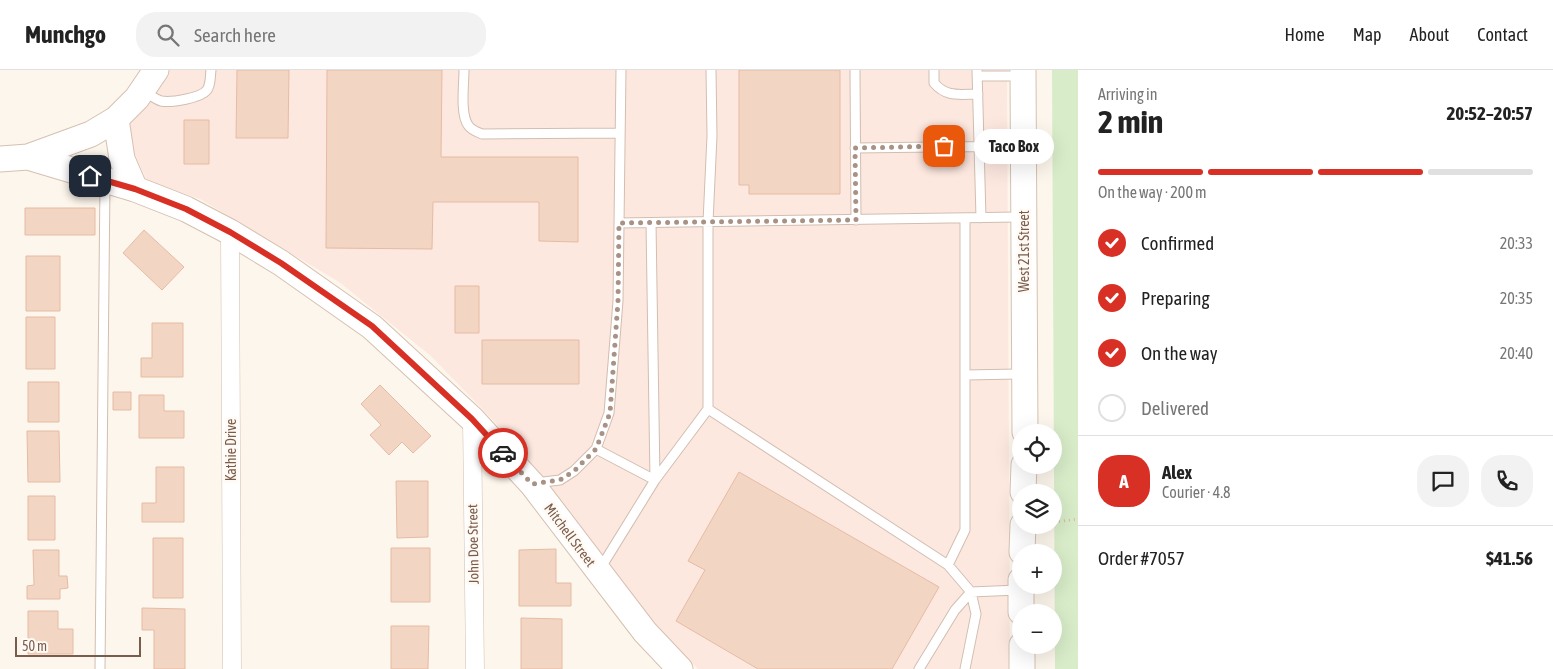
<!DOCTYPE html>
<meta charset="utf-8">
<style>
body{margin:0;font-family:"Asap Condensed",sans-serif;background:#f2f2f2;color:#222;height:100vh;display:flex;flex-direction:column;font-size:19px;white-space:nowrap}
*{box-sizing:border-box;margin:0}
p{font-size:16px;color:#767676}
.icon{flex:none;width:28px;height:28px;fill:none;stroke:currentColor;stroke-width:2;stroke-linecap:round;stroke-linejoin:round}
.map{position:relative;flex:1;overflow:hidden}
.details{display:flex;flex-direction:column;background:#fff;width:475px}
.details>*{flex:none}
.buttons{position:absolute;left:1012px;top:354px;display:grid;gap:10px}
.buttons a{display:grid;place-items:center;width:50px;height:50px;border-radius:50%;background:#fff;box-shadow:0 5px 20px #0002;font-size:25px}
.scale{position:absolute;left:15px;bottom:12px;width:126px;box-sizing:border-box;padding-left:5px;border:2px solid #7a5c4d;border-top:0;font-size:14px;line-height:18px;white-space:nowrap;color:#7a5c4d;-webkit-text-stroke:4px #fffaf3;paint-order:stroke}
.pin{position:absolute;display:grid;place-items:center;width:42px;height:42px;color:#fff;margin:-21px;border-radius:10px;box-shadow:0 2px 8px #0006}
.courier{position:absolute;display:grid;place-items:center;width:50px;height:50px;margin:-25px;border:4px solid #d93025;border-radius:50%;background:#fff;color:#222;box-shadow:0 1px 6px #0007}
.bubble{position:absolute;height:35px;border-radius:18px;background:#fff;box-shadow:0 5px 20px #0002;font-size:16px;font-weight:700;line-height:35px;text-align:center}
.summary em{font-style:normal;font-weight:700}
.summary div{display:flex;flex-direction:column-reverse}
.summary{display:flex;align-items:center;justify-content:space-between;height:85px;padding:0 20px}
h1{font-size:32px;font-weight:700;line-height:38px}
.bar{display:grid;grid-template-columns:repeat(4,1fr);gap:8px 5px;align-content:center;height:60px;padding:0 20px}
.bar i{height:6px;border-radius:4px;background:#e0e0e0}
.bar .active{background:#d93025}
.bar p{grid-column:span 4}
.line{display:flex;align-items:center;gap:12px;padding:0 20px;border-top:1px solid #e0e0e0}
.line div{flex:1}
.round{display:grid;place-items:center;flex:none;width:52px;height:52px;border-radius:20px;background:#f2f2f2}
ol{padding:0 20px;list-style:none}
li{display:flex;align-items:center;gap:15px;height:55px}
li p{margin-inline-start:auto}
li .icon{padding:5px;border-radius:50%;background:#d93025;color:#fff;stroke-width:4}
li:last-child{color:#767676}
li i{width:28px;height:28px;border:2px solid #e0e0e0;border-radius:50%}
header{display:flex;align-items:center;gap:30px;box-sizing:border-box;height:70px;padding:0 25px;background:#fff;border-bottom:1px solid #e0e0e0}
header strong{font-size:24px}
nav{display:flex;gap:28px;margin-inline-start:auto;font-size:18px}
.search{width:350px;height:45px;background:#f2f2f2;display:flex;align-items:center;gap:12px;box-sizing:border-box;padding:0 18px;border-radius:20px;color:#767676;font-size:19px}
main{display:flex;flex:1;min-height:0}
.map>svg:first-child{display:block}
</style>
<header>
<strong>Munchgo</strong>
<div class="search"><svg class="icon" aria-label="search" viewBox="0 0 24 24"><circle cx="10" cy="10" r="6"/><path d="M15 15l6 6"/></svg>Search here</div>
<nav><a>Home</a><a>Map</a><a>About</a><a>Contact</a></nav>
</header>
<main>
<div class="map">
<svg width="1078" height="599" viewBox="0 0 1078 599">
<rect width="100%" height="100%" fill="#fdf6ec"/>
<path fill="#fde8e0" d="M168,0h839l3,599h-312l-59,-60 -126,-168 -82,-85 -92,-74 -139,-83 -53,-18 -23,-50 35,-43z"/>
<path fill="#d8ecc9" d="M1052,0h26v599h-23z"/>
<path fill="#f3d5c3" stroke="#e6bba3" d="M237,0h52l-1,68h-52z
M327,0h115l-1,87h137v85l-39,-1v-39h-106l-1,47 -106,-1z
M739,0h101v124h-91v-9h-10z
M184,50h25v44h-25z
M25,138h70v27h-70z
M144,160l40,37 -22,23 -39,-37z
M26,186h34v55h-34z
M455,216h24v47h-24z
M26,247h29v52h-29z
M152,253h31v54h-42v-19h11z
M482,270h97v44h-97z
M28,312h31v40h-31z
M380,315l51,51 -18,17 -11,-11 -13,13 -19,-20 11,-10 -20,-21z
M113,322h18v18h-18z
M139,325h25v16h20v27h-45z
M27,361h32l1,51h-32z
M156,397h28v55h-42v-19h14z
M739,402l200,115 -47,82h-134l-82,-48 29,-51 -17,-9z
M396,411h32v56l-31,1z
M28,426h27v44h-27z
M153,468h30v60h-30z
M391,478h39v54h-39z
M556,479v34h15v23h-52v-56z
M33,480h26v26h8l1,12 -8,1v10h-33v-13l7,-1z
M142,538l43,1v60h-31v-39h-12z
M28,541h30v18h15v25h-45z
M521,548l41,1v50h-41z
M391,556h38l-1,43h-37z"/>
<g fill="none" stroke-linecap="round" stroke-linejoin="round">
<defs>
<path id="lane" d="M464,0c0,15 -4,43 4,55 3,5 9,7 14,9l138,-1
M855,0l1,150
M934,0v13c13,15 26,11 44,11
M977,0l4,148
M977,6h45
M143,21c6,3 12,8 18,10 10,2 40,-3 46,-11 4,-6 3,-13 4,-20
M855,78l168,-2
M619,153l402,-6
M965,305l57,-1
M708,339l240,156 23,27 5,22 -11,55
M596,379l59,31 -4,-257
M535,413l25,-3 14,-9 22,-22 13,-36 9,-112 3,-231
M948,495l17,-35v-312
M600,499l55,-89 53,-71v-187l4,-86 -1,-66
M100,599l5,-487
M919,599l36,-59 16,-18 47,-2"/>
<path id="street" d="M230,162l2,437
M472,349l3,250"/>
<path id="secondary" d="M1023,0l2,362
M116,49l6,40 13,30
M28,87l107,32 51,20 44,23 51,31 91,64 100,92 60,65 113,148 35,37
M0,89l28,-2 63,-23 25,-15 21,-21 19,-28
M1023,422l1,-27
M1022,482l1,-27
M1021,510v32
M1022,575v24"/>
</defs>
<use href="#lane" stroke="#d1beb0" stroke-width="11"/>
<use href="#street" stroke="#d1beb0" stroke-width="19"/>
<use href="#secondary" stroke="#d6c0b0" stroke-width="27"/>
<path stroke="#d9b8a5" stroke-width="3" stroke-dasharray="1 4" stroke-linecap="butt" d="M1054,452l24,-3"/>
<use href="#lane" stroke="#fff" stroke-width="9"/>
<use href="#street" stroke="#fff" stroke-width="18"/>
<use href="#secondary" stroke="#fff" stroke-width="25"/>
</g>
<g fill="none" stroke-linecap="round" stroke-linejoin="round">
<path stroke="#a89285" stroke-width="5" stroke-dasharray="0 9" d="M503,383l29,31 28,-4 14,-9 22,-22 14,-36 8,-112 1,-78 237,-3 -1,-72 89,-2"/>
<path stroke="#d93025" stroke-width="6" d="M90,106l45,13 51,20 44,23 51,31 91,63 100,93 31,34"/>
</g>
<g text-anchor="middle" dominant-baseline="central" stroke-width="5" stroke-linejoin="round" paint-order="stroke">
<g font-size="14" fill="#7a5c4d" stroke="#fffaf3">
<text transform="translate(1024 181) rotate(-90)">West 21st Street</text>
<text transform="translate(231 380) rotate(-90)">Kathie Drive</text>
<text transform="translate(570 465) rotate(53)">Mitchell Street</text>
<text transform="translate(473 474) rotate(-91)">John Doe Street</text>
</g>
</g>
</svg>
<div class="buttons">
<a><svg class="icon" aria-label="locate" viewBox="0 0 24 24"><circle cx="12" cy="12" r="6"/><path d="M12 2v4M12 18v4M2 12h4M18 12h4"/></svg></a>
<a><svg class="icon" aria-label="layers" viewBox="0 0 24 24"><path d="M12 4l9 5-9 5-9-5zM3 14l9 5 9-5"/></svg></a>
<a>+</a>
<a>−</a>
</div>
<div class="scale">50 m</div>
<div class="pin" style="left:944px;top:76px;background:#ea580c"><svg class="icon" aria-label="bag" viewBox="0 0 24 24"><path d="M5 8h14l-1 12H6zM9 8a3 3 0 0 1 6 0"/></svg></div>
<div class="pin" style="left:90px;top:106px;background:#1f2937"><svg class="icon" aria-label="home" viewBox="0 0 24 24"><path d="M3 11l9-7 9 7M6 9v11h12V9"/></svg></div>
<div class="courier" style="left:503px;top:383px"><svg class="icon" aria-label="car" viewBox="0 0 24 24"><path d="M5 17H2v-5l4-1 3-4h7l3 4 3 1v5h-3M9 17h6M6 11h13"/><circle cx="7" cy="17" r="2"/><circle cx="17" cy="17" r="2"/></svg></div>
<div class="bubble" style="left:974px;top:59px;width:80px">Taco Box</div>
</div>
<section class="details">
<div class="summary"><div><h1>2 min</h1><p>Arriving in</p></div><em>20:52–20:57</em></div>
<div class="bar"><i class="active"></i><i class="active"></i><i class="active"></i><i></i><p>On the way · 200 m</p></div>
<ol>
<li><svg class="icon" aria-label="check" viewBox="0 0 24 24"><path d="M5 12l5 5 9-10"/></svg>Confirmed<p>20:33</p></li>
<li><svg class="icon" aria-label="check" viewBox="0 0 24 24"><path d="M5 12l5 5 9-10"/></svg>Preparing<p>20:35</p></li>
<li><svg class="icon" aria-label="check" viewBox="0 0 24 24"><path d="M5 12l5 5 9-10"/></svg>On the way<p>20:40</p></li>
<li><i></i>Delivered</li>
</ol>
<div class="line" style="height:90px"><b class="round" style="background:#d93025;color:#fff">A</b><div><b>Alex</b><p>Courier · 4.8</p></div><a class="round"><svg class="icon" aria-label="chat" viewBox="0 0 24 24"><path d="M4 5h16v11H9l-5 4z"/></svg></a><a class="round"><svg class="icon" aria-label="phone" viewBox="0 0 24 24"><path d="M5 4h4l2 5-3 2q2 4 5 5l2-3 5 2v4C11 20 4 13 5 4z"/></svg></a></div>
<div class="line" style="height:65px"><div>Order #7057</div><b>$41.56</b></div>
</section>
</main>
